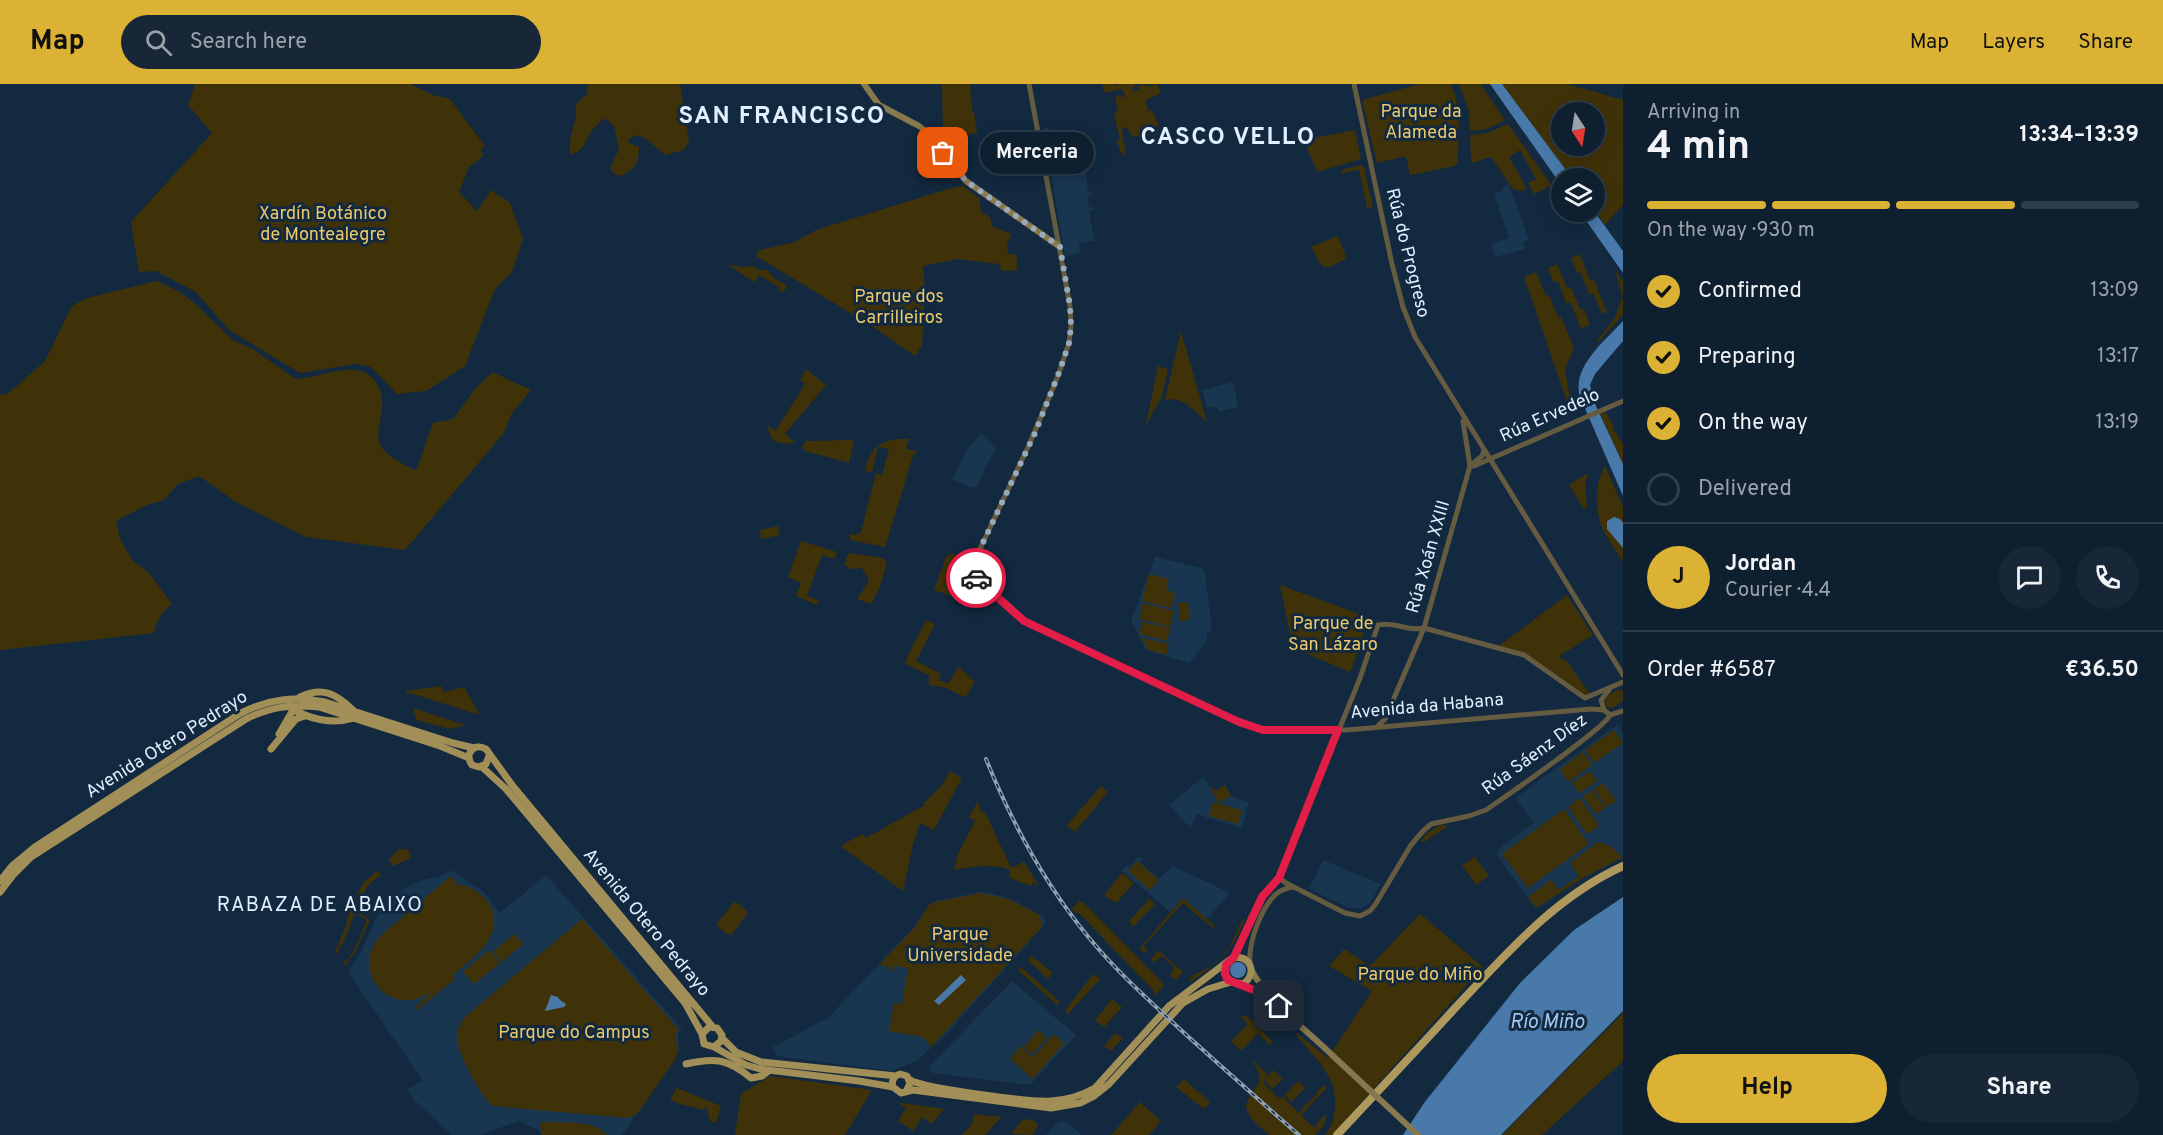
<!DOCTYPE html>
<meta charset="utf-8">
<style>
body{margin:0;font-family:Overpass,sans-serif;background:#172737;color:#f1f3f6;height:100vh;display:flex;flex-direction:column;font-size:22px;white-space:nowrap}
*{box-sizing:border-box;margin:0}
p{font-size:20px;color:#9ba2aa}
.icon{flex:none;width:33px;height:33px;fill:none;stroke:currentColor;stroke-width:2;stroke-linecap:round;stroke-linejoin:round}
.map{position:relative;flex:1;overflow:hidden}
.details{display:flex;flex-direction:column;background:#0e1f2f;width:540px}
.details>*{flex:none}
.needle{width:39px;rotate:168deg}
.buttons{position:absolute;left:1551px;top:18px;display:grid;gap:12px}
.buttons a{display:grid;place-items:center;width:54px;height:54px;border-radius:50%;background:#0e1f2f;box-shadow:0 3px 15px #0003,0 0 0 2px #2e3d4b;font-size:30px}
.pin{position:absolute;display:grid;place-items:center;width:51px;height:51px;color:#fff;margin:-26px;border-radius:12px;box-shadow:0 3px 9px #0006}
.courier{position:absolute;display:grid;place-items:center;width:60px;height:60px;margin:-30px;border:4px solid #e11d48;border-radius:50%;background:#fff;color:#222;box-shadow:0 2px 8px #0007}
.bubble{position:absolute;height:42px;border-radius:21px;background:#0e1f2f;box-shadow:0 3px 15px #0003,0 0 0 2px #2e3d4b;font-size:20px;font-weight:700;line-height:42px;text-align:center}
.head em{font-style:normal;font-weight:700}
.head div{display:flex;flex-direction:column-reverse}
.head{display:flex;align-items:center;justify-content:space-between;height:102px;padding:0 24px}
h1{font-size:39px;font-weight:700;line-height:45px}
.bar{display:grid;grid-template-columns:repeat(4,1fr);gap:9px 6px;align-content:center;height:72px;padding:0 24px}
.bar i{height:8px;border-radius:4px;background:#2e3d4b}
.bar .current{background:#dbb233}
.bar p{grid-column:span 4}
.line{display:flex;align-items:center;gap:15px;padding:0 24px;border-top:2px solid #2e3d4b}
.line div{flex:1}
.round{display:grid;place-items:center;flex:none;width:63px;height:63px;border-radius:32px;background:#172737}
ol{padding:0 24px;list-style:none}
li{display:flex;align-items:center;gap:18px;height:66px}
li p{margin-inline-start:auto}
li .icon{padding:6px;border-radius:50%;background:#dbb233;color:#111;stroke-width:4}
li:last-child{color:#9ba2aa}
li i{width:33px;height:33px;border:3px solid #2e3d4b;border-radius:50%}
.button{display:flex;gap:12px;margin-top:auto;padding:12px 24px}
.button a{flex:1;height:69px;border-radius:36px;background:#dbb233;color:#111;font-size:24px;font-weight:700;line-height:69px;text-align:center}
.button a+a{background:#172737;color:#f1f3f6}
header{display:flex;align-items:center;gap:36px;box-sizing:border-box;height:84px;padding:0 30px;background:#dbb233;color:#111}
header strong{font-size:28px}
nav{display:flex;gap:33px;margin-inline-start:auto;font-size:21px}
.search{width:420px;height:54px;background:#172737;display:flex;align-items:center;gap:15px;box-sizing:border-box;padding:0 21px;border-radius:33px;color:#9ba2aa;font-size:22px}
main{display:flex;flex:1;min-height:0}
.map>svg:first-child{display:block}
</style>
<header>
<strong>Map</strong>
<div class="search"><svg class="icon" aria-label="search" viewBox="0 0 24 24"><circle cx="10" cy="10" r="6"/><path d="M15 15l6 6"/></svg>Search here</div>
<nav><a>Map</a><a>Layers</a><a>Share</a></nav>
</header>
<main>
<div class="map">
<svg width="1623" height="1051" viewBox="0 0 1623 1051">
<rect width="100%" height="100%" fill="#12293f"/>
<path fill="#183650" d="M1047,43l45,35 -6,10 2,20h4v3l-4,1 1,11h4v3l-4,1 1,8 5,22 -16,2 1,10 -15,3 -22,-128z
M1509,101l20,55 -6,2 2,7 -30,8 -4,-13 18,-6 -15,-45 9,-2 -1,-4z
M1233,298l5,25 -20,5 -1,-6 -10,2 -5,-18z
M980,350h3l14,14 -8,12 -11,24 1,2 -7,2 -19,-8v-3l15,-29z
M1155,473l47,11 3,6 7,56 -5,3 -1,10 -17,20 -43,-13 -15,-29z
M1617,641l6,9v123l-40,21 -47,31 -39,-54 5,-9 32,-23 -19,-25z
M1204,692l6,12 2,-1 3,4 10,-7 7,13 17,5 -7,26 -37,-11 -8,-4 -7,15 -21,-23z
M1139,772l4,3 -3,3 19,17 14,-13 55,26 1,3 -22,24 -24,-21 -13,14 -49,-42 6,-5 2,2z
M1323,776l58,24 -11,19 -9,5h-12l-40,-19z
M450,786l34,22 16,21 46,-38 136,154 -4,4 1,18 -57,84h-81l-1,-4 -21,-10 -38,14h-29l-38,-35 -7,-11 16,-8 -75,-109 13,-20 15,-34 17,-21 18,-12 12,-5 22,-5z
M981,808l10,1 18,5 32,17 3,3 1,6 -95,106 -33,31 -26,10 -115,-15 -3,-9 55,-29 83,-88 18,-25 6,-4z
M1012,897l64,54 -46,50 -97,-12 -4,-3 1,-4z
M1066,1037l16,14h-36l12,-13z"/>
<path fill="#403208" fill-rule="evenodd" d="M195,0h215l23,11 17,4 35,47 -4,3 2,7 -14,11 -10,25 18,19 14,-21 19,13 13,36 -11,33 -17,17 -30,77 -39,25 -29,3 -26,-27 -15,-3 -56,9 -71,-43 -33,-38 -40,-21 -17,1 -8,-50 81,-89 -24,-28z
M588,0h92l9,56 -5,10 -19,5 -21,-18 -10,-2 -7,7 12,5c0,16 -4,22 -18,29l-7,-2 -4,-6 9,-19 -5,-23 -9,-8c-4,4 -9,7 -12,11 -8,10 -7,21 -22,26 -5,-19 7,-30 5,-51l11,-10z
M942,0h28l2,27 2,1 3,21 -12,2 -1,-2 -21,2z
M1102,0h12l2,2 4,-2h15v2l-3,2 2,4 5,-3 -1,-3 7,-2v3l12,-3 4,9 -16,8 4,10 3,-1 7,16 -4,2 1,5 -24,4 -1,-5 -2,2 -1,-7 -6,1 1,10 -1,3h2l2,16 -6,-6 -3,-11 3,-1 -6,-25 4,-2 -3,-15 6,-2 1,3 3,-2 -3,-7 -17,4z
M1420,0h31c11,24 7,51 7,77l-2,4 -5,2 -41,8 -4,-19 -29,7 -15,-63z
M1459,0h21l25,36 -18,9 -17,2 -1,-20z
M1502,0h65l56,16v105l-18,20 -10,-14 -1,-33h-22zM1562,28h32v34h-32z
M1508,40l42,59 1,3 -17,8 -6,-11 8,-4 -16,-29 -11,7 16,28 1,4 -4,2 -9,-2 -22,-32 -20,6 -1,-28 17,-2z
M1355,46l6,29 -44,13 -13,-32z
M1361,81l3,2 9,40 -6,1 -8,-38 -17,3 -1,-3z
M963,102l16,12 2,14 9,5 2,9 19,8 -4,12 1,8h8l2,16 -17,1 -1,-7 -43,-5 -34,7 2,23 -3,57 -7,10 -43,-30 -116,-70 4,-6 35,-8 21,-12 132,-41z
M1338,152l7,18v5l-16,8h-7l-11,-20z
M1580,170l10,26h4l13,32 -5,2 -8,-20h-5l-8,-21h-4l-6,-15z
M727,180l14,3 12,-1 6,4h8l8,9 11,6 1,3 -5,4 -3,-2 1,-2 -21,-13 -5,7z
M1557,180l10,24 4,-1 9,22h4l6,16 -9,4 -10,-26h-5l-8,-21h-5l-5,-14z
M1615,186l8,11v34l-25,27v-3l17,-21 6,-18 2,-1z
M1536,188l10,24 3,-1 9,22h3l13,31 -9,21 3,19 7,21 -5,1 -46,-133z
M157,197l21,10 14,10 41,39 21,10 42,29c17,-1 45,-11 60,-9 7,1 15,5 19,11 18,24 -5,49 7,67 7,10 24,17 34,23l17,-48 20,-4 22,-30 17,-17 39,18 -19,23 -9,21 -98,116 -99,-13 -70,-35 -37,-26 -21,8 -14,16 -17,5 -31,16 4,18 13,22 16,12 23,31c-11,8 -15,16 -18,29l-154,17v-255l9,-2 36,-32 27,-55 15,-8z
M1181,247l26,91c-13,-11 -24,-26 -42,-22z
M1158,282l10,3 -6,27 -16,29z
M806,285l20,16 -41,49 10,8c-14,4 -26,1 -27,-16l8,4 29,-46 -5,-4z
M1605,327l9,15 -2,1 11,17v20l-23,-51z
M899,355h10l-3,10 11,2 -1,3 -2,-1 -29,94 -35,-7v-6l6,1 5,-3 15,-59 6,2 7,-26 -11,-2 -6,25 -7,-1c4,-20 13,-30 34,-32z
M854,356l-5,23 -44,-12 -3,-4 4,-6z
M1605,382l18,41v55c-7,-12 -17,-24 -22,-37 -6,-18 -6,-43 4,-59z
M1588,389l-3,12 2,22 -3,2 -15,-24z
M778,442l2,9 -19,4 -1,-9z
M801,457l36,11 -3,7 -12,-4 -15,41 12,4 -2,5 -21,-9 5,-13 -13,-6z
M850,469l33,5 4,4 -7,25 -9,17 -14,-5 12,-18 -7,-13 -14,1 -1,-3h-3l3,-10z
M950,470l7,1 4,6 -10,35 -17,-6 12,-33z
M1149,490l20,5 -3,11 9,3 -4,15 -29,-7z
M1280,501l82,30c5,19 -5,39 -12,57l-57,-24z
M1567,511l26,40 -34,21 3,4h4l24,34 -4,2 -42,-30 -45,-20z
M1188,518l2,18 -10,1 -2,-18z
M1143,519l31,8 -4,16 -31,-8z
M926,536l9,4 -19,37 25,13 -2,6 9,4 10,-16h2l15,14 -9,14 -3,1 -16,-9 -18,-3v-10l-24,-11 3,-9z
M1142,538l28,6 -3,13 -28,-7z
M1142,554l27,6 -3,11 -18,-5z
M441,602l3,6 20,-5 16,28 -70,-22 -3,1 -1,-3z
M1618,605l5,3v9l-11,7 -6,-1 -1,-9z
M413,624l52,17h2l-17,4 -34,-9z
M1614,646l9,13 -29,20 -9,-13z
M1583,668l9,13 -24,17 -8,-13z
M950,687l12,7 -28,52 -14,-7 -7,21 -10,47 -63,-45 23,-12 3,4 59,-33 -1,-2 19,-19z
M1590,687l7,10 -18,12 -7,-10z
M1603,699l13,18 -10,6 -12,-18z
M1225,701l6,11 -12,7 -9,-15 2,-1 3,4z
M1101,702l7,6 -33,40 -8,-7z
M1592,706l13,18 -9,6 -13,-17z
M1580,714l19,28 -12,8 -19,-27z
M978,717l2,9 6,4 25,54 13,-6 16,25 -7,-5 -2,4 -21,-8v-8c-19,-7 -37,-3 -56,0l4,-16 17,-33 -6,-4z
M1213,718l29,8 -4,14 -29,-8z
M1564,725l25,35 -61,44 -26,-34z
M1440,741h6l1,2 -23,15 -3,-1 6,-8z
M1598,758l12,4 13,11 -40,21 -47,30 -8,-11 23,-17 8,10 20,-14 -9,-13z
M399,765l10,1 2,8 -18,8 -4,-7z
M1475,773l14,19 -13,9 -14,-20z
M1137,777l22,19 -9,10 -22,-19z
M378,786l3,5 -11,8 -10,15 -4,-3 9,-14z
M1122,789l12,10 -18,20 -12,-8z
M451,792l5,6 -1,2c27,2 50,28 34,55 -8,15 -24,25 -36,36l2,4 -38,31 -2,-2 17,-17c-7,4 -13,8 -21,9 -31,3 -52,-29 -37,-56 6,-9 16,-16 24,-23 18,-15 35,-30 53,-45z
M981,809l27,6 32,16 2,12 -111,120 -8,-10 -34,-6 5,-28 8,1 6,-36 -14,-2 -1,5h-3v-4l-11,-2 36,-38 14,-22 6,-3z
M354,813l4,3 -5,9 17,11 -15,32 -10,14 -2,-6 4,1 8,-13 12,-28 -12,-7 -12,30 -5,7 1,3h-5l10,-22z
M1183,814l32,28 -2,2 -30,-25 -39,43 3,4 -3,3 -5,-4z
M1149,815l6,5 -22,23 -4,-6z
M1079,817l4,1 81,82 -8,12 -3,-6 -74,-77h-4l-3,-4z
M736,818l11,9v3l-15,20 -3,1 -11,-8 -1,-3 16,-21z
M1420,830l63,53 -151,168h-7c7,-8 8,-15 10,-26 4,-35 -25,-54 -42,-79l35,28 44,-67 -43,-25 15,-17 26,17z
M1246,832c-13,35 -27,47 -57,67l2,-7 21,-10 11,-11 8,-11 10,-22z
M582,835l97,111 -4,5 3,16 -2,7 -38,55 -9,5 -137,-12c-13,-14 -36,-53 -35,-72 1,-6 5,-12 8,-17z
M514,850l9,10 -21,18 -9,-10z
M489,866l11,13 -26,21 -11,-12z
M1158,866l25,22 -7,8 -6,-4 4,-9 -12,-11 -8,6 -3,-2z
M1032,872l21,17 -5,6 -20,-19z
M1021,883l39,35 -3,3 -39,-35z
M1093,890l7,5 -32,35 -3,-3z
M1112,915l10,8 -18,20 -9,-7z
M1623,929v48l-81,74h-40z
M1243,931l2,2 2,-1 26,26 -3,3 -12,-12 -17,18 -10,-10 17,-17 -7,-7z
M1038,946l9,8 -14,16 -9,-7z
M1115,949l8,5 -12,13 -7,-5z
M1054,950l10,9 -31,36 -23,-20 11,-13 12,11z
M1250,974l17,16 -4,9 17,16 3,-3 15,17 19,-19 -1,-2 8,-7 2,4 -25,26 13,13 9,-12 4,-1 -4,11 -8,9h-46c-9,-9 -22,-16 -23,-30 9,-23 23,-21 4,-47z
M1273,986l10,9 -11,10 -8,-9z
M770,992l102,14 -27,45h-110l6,-41z
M1184,995l26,23 -6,7 -28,-22z
M1298,997l7,7 -13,14 -8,-7 5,-5 3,2 -1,-4z
M677,1004l44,18 -5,17 -6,-2 -4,-15 -2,4 -24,-6 -10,-4z
M1140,1018l21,19 -12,14h-38z
M898,1019h4l42,6 -12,15 -10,-7 -9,14 -15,-10 8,-13z
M974,1030l27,3 -16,18h-23l10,-11z
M1027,1035l9,3 2,4 -6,9 -21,-1 11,-14z
M542,1038c19,1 53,-3 65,13h-65l-2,-10z"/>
<path fill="#4879a8" d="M1490,0h12l70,94h-10l-1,7z
M1594,127l29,40v22l-43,-61z
M1623,237v20l-28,33 -5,11 6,21 27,58v32l-43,-99c-9,-30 25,-56 43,-76z
M1614,433l6,2 3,4v25l-16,-19v-8z
M1623,813v114l-122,124h-98l21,-32 96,-120 54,-53z
M1230 886a8 8 0 1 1 16 0a8 8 0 1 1-16 0Z
M961,891l5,5 -27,25 -5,-4z
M551,911l7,2 2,3 6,4 -2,3 -19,4z"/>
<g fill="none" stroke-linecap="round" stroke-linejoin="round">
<path stroke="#655b41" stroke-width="5" d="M1354,0l38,180 11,43 12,30 208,338
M1471,381l11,-9 2,-6
M1470,382h4l149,-65
M976,494l48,43 194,91 43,17 86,1 244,-21 13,1
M976,494l2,-2 -1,-18 1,-5 51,-108 29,-69 11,-33 2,-17 -1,-20 -41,-222
M976,494l-8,-1 -2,-14 5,-5 5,5
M1609,606l-8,10 3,10 6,5 13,-4
M1378,642l7,-7 39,-91 46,-162 -7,-45
M1279,794l7,5 59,30 15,3 10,-5 5,-6 36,-60 12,-14 8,-7 38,-8 17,-6c19,-13 119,-82 124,-95
M1234,873l28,-60 17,-19 81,-200 18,-53c16,-4 30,7 46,3l100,27 61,43 38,-16
M1250,879c-2,-20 11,-54 25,-68 5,-5 12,-7 18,-8"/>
<path stroke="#87784e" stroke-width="6" d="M864,0l15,21 40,21 9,7 38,48 94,66
M1252,887c18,34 53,57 80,84
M1240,900l14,6 17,11"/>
<path stroke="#a28e57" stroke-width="7" d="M300,613c23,-11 36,-3 53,13
M288,622c19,13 44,19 66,12
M279,650l14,-24
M271,665l25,-30 9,-3
M489,672l-3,8 -7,3 -7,-2c-8,-11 2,-23 14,-16l26,36 200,241
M482,683l24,22 179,214 17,31
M0,797l12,-15 23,-19 206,-134c28,-14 53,-17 84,-11l128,41 21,5
M0,808l13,-17 18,-18 215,-138c24,-12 45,-15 73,-12l121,39 29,12
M722,954l14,14 25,10 135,14
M714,963l7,-6 1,-6 -5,-7 -8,-1 -7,7 2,10 10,3 32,18 14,4 99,12 34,6
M686,980c29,-7 42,-5 65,14l11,-2 8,-6
M910,996c13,8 123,23 141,21 16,-1 30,-5 44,-13l74,-82 62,-47c18,-7 28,14 12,25l-12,-2 -6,-8v-9
M907,1006l3,-7 -3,-7 -7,-2c-6,2 -9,7 -7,13l8,6 12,-3 138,18 29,-5 14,-7 15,-12 74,-81 25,-14 23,-7"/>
<path stroke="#ae985b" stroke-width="8" d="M1337,1051c40,-43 80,-85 119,-128 50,-53 99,-110 167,-141"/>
<defs>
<path id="rail" d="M986,675c26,64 59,126 104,180 28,34 61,63 93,93 39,35 77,69 116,103"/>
</defs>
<use href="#rail" stroke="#8fa0b2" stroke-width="4"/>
<use href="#rail" stroke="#12293f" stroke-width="1.5" stroke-dasharray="4.5" stroke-linecap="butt"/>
<path stroke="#87784e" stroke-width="6" d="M1332,971l86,80"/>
</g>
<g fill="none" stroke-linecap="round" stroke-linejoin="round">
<path stroke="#9ab" stroke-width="6" stroke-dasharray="0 10.8" d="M943,69l23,28 94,66 10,59 1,20 -2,17 -9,27 -25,63 -57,120 -5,6c5,4 7,14 3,19"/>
<path stroke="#e11d48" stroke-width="8" d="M976,494l48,43 215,101 24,8h75l-59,148 -17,19 -28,60 -8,8 -1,9 3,6 26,10 25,16"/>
</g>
<g text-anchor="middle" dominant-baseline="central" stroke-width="6" stroke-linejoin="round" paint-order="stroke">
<g font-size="18" fill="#ecca6b" stroke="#12293f">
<text x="1421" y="28">Parque da<tspan x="1421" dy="21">Alameda</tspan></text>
<text x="323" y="130">Xardín Botánico<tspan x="323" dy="21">de Montealegre</tspan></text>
<text x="899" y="213">Parque dos<tspan x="899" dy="21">Carrilleiros</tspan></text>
<text x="1333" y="540">Parque de<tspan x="1333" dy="21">San Lázaro</tspan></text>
<text x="960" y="851">Parque<tspan x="960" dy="21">Universidade</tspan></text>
<text x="1420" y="891">Parque do Miño</text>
<text x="574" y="949">Parque do Campus</text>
</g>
<g font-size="18" fill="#e1effe" stroke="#12293f">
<text transform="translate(1407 169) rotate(76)">Rúa do Progreso</text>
<text transform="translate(1550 332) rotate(-24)">Rúa Ervedelo</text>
<text transform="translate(1429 473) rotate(-74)">Rúa Xoán XXIII</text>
<text transform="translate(1427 623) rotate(-5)">Avenida da Habana</text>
<text transform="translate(167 661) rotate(-32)">Avenida Otero Pedrayo</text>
<text transform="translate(1535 671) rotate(-36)">Rúa Sáenz Díez</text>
<text transform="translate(646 839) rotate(50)">Avenida Otero Pedrayo</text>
</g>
<g font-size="20" letter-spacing="1.5" fill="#e1effe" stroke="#12293f">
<text x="320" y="822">RABAZA DE ABAIXO</text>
</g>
<g font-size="20" font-style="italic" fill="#9fc8f1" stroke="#12293f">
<text x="1547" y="939">Río Miño</text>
</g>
<g font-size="24" font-weight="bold" letter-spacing="1.5" fill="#e1effe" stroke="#12293f">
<text x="782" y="33">SAN FRANCISCO</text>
<text x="1228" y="54">CASCO VELLO</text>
</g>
</g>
</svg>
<div class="buttons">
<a><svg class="needle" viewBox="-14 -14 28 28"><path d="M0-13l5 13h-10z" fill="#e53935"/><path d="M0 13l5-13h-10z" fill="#9ba2aa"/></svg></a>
<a><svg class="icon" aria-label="layers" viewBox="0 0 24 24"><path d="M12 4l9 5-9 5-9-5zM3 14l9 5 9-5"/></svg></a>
</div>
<div class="pin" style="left:943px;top:69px;background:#ea580c"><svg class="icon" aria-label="bag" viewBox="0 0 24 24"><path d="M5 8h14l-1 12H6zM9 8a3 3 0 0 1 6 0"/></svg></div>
<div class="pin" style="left:1279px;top:922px;background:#1f2937"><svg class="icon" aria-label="home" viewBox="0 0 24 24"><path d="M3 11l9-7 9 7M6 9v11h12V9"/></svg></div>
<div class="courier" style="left:976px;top:494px"><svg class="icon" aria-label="car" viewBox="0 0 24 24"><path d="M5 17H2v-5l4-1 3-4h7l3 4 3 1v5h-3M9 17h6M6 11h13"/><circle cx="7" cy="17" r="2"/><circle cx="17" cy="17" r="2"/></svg></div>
<div class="bubble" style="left:980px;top:48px;width:114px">Merceria</div>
</div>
<section class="details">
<div class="head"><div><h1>4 min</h1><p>Arriving in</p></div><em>13:34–13:39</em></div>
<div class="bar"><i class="current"></i><i class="current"></i><i class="current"></i><i></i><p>On the way · 930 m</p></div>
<ol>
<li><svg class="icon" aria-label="check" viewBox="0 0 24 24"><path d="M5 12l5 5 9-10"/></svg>Confirmed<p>13:09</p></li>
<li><svg class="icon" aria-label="check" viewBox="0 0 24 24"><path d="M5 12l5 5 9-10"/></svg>Preparing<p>13:17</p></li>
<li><svg class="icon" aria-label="check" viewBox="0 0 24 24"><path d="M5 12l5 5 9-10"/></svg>On the way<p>13:19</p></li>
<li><i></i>Delivered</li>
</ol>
<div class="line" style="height:108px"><b class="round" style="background:#dbb233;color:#111">J</b><div><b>Jordan</b><p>Courier · 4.4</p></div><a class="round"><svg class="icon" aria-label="chat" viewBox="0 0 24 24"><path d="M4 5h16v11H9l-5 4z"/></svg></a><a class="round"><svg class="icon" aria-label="phone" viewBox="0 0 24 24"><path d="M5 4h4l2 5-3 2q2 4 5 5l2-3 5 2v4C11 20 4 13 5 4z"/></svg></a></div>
<div class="line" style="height:78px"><div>Order #6587</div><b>€36.50</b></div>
<div class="button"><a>Help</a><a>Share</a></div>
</section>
</main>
